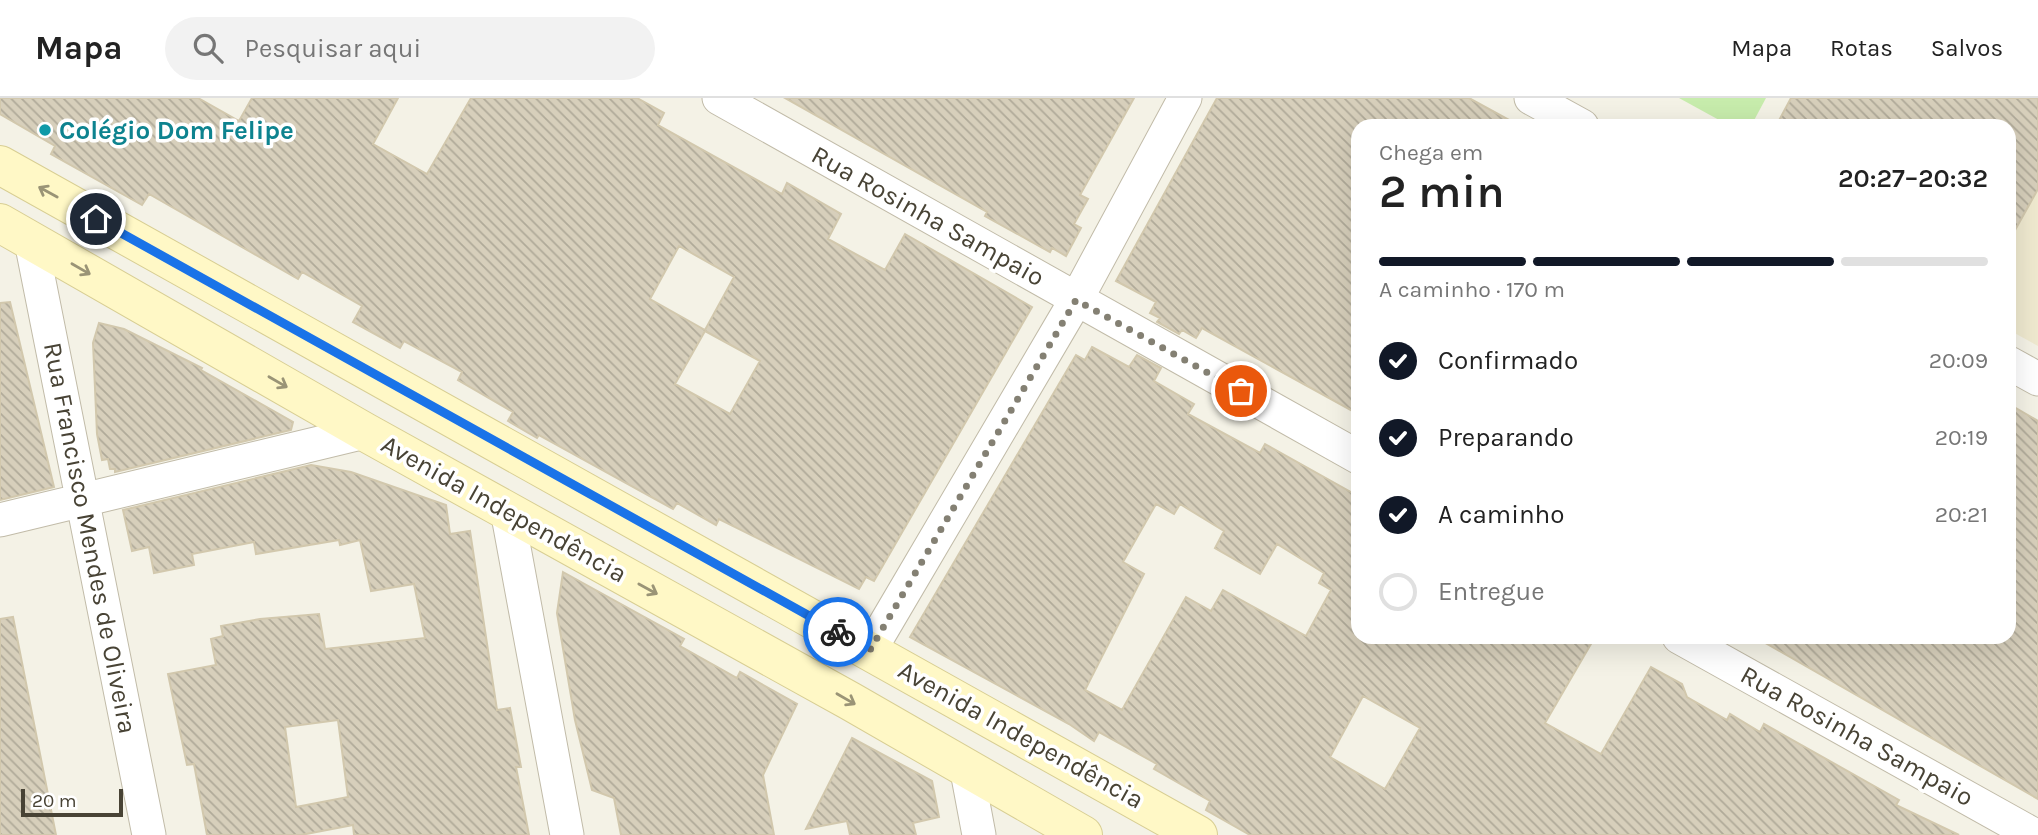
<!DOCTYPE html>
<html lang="pt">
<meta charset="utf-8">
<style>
body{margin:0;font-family:Karla,sans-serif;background:#f2f2f2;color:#222;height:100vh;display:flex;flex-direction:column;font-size:26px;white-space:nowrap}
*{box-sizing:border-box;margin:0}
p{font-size:23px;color:#767676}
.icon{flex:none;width:38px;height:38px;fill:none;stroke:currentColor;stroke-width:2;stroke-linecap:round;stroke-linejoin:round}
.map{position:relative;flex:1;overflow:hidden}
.drawer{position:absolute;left:1351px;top:21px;width:665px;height:525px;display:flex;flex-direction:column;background:#fff;border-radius:21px;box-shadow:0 7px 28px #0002}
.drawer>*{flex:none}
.scale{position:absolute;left:21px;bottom:18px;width:102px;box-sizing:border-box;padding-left:7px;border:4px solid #484335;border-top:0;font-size:19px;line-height:24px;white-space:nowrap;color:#484335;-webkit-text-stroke:5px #fff;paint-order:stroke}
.pin{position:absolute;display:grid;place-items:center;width:60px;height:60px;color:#fff;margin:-30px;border:4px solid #fff;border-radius:50%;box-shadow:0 2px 7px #0007}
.courier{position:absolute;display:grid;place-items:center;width:70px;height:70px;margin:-35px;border:5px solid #1a73e8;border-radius:50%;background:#fff;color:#222;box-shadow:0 2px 9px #0007}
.headline em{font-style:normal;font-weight:600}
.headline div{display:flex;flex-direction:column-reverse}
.headline{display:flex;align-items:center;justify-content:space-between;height:119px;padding:0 28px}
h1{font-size:46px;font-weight:600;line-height:52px}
.bar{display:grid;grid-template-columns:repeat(4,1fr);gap:10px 7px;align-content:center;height:84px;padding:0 28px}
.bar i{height:9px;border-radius:5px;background:#e0e0e0}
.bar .active{background:#111827}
.bar p{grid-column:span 4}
ol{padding:0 28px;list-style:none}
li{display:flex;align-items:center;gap:21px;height:77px}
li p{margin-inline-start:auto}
li .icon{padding:7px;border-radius:50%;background:#111827;color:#fff;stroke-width:4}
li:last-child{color:#767676}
li i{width:38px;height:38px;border:4px solid #e0e0e0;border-radius:50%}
header{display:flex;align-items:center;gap:42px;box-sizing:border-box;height:98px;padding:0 35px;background:#fff;border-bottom:2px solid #e0e0e0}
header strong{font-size:33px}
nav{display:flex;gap:38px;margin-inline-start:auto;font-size:24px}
.search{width:490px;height:63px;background:#f2f2f2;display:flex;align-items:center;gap:18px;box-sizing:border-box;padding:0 24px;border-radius:38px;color:#767676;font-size:26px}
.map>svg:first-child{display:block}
</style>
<header>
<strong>Mapa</strong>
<div class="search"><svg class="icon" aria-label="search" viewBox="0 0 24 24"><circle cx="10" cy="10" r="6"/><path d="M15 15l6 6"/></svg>Pesquisar aqui</div>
<nav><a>Mapa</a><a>Rotas</a><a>Salvos</a></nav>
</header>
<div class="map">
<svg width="2038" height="737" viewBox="0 0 2038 737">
<defs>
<pattern id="building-back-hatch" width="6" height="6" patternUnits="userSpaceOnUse" patternTransform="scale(1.75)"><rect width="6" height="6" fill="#d7cfbb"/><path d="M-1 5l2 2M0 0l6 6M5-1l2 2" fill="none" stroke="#b0aa99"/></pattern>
</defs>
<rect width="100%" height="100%" fill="#f4f2e6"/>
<path fill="#efe9cf" d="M2038,0v248l-29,-16v-204z"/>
<path fill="#c7ecac" d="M1679,0h87l-15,28h-21z"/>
<path fill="url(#building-back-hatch)" stroke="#d2c8ad" stroke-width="2" fill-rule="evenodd" d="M0,0h198l41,23 13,-23h146l-25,46 54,30 44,-76h166l27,15 -6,12 124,69 5,-11 54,31 -13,25 57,31 20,-36 127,73 -158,274 -8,-4 -7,12 -140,-70 -3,6 -39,-22 -4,6 -134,-74 -2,3 -29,-17 5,-9 -55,-32 4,-8 -58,-31 -4,7 -47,-26 9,-16 -60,-34 -4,7 -149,-85 -7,11 -91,-51 4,-8 -55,-32zM679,148l55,31 -29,53 -55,-31zM705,233l55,30 -30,53 -55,-30z
M785,0h349l-54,97 8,4 -14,25 7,4 -15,28 -14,-8 -2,4 -65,-36 2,-4z
M1217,0h252l51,28h-162v288l-156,-86 -6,10 -14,-8 -3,4 -22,-12 3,-4 -10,-5 6,-11 -40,-21z
M1791,0h247v91l-29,52v-115h-233z
M10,204l44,185 -54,13v-197z
M99,225l25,6 78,39 -1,2 92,52 -2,8 -176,42v-3h-5l-2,-10 -6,1 -5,-26 -4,-91z
M1092,249l37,20 8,-12 24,13 -7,13 40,23 -6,10 72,39 5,-9 93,52v141h237l-50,86 56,31 50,-87 31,17 5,13 40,23 3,-6 30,18 4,-8 135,76 -3,5 63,30h-709l-44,-25 4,-9 -56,-32 3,-5 -58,-32 -5,9 -25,-17 -159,-87 166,-282 9,5zM1156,406l18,10 6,-10 44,27 -9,17 45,26 17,-30 47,29 -5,10 12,7 -25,46 -83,-46 -12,21 -25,-14 -64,113 -37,-20 59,-116 -21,-12zM1363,598l57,32 -35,61 -55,-32z
M2009,306l29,17v378l-283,-162h254z
M311,367l40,7 95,33 4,29 20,-3 27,179 13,-2 11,59h-5l13,68h-175l-1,-10 -52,10h-94l-13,-71 -7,1 -19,-91 48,-9 -5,-26 12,-3 -2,-10 39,-7 59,-5 6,35 100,-11 -11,-54 -43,7 -11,-51 -20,5 -1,-5 -83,14 -2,-12 -62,12 2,11 -40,8 -5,-26 -17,4 -9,-41zM338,622l10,77 -52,10 -11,-80z
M563,474l121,67 -4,7 57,32 3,-6 57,32 -34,71 11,60h-153l-7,-37 -22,-8 -17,-70 -18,-107z
M13,519l43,218h-56v-216z
M852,640l80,43 7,36 -26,6 3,12h-66l-3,-14 -41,8z"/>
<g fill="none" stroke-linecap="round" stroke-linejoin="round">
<defs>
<path id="minor" d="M719,0l639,359
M1531,0l51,28
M31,143l118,594
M2009,265l29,16
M507,412l60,325
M0,422l365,-88
M1679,539l355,198
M870,552l206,-350 109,-202
M967,673l12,64"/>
<path id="secondary" d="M0,67l1198,670
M0,125l365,209 485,269 233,134"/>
</defs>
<use href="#minor" stroke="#c1bba8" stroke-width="35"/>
<use href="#secondary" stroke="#d8ce93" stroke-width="40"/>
<use href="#minor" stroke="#fff" stroke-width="33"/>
<use href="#secondary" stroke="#fff8c6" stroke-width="38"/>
</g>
<defs><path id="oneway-shaft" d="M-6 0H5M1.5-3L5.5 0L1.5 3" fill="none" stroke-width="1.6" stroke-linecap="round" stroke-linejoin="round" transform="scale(1.75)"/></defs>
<g stroke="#9a9476">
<use href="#oneway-shaft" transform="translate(48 94) rotate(-151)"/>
<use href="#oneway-shaft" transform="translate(81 171) rotate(30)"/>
<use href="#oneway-shaft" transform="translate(278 284) rotate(30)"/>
<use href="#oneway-shaft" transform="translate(648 491) rotate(29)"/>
<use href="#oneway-shaft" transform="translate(846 601) rotate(30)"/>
</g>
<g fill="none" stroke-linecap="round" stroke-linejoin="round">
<path stroke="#848073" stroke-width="7" stroke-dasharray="0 12.6" d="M838,534l32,18 206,-350 165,91"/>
<path stroke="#1a73e8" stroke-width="9" d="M96,121l742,413"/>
</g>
<circle fill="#0f9aa8" stroke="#fff" stroke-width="2.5" cx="45" cy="32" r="7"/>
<g text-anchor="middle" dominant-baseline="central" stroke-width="7" stroke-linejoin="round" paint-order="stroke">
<g font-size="26" font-weight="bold" fill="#0d838f" stroke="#fff" text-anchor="start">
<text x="59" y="32">Colégio Dom Felipe</text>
</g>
<g font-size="26" fill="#484335" stroke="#fff">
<text transform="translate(928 118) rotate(29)">Rua Rosinha Sampaio</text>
<text transform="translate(504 411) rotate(29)">Avenida Independência</text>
<text transform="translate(90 440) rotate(79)">Rua Francisco Mendes de Oliveira</text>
<text transform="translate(1021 637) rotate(29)">Avenida Independência</text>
<text transform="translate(1857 638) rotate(29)">Rua Rosinha Sampaio</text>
</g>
</g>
</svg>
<div class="scale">20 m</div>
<div class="pin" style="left:1241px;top:293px;background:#ea580c"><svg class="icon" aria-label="bag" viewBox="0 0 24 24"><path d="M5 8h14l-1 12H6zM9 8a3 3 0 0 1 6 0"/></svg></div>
<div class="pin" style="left:96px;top:121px;background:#1f2937"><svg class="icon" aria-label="home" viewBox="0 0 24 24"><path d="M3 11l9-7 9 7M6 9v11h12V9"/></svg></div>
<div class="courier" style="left:838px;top:534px"><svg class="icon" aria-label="bike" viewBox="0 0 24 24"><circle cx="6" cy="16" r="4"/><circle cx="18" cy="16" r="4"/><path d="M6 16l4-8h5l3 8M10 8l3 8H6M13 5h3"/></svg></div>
<section class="drawer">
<div class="headline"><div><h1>2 min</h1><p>Chega em</p></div><em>20:27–20:32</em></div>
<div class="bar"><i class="active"></i><i class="active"></i><i class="active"></i><i></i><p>A caminho · 170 m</p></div>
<ol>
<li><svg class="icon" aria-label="check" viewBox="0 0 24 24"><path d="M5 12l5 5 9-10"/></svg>Confirmado<p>20:09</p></li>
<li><svg class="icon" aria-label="check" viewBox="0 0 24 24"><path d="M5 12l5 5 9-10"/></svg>Preparando<p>20:19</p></li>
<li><svg class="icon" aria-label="check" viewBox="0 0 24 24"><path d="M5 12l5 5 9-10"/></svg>A caminho<p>20:21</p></li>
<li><i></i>Entregue</li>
</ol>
</section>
</div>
